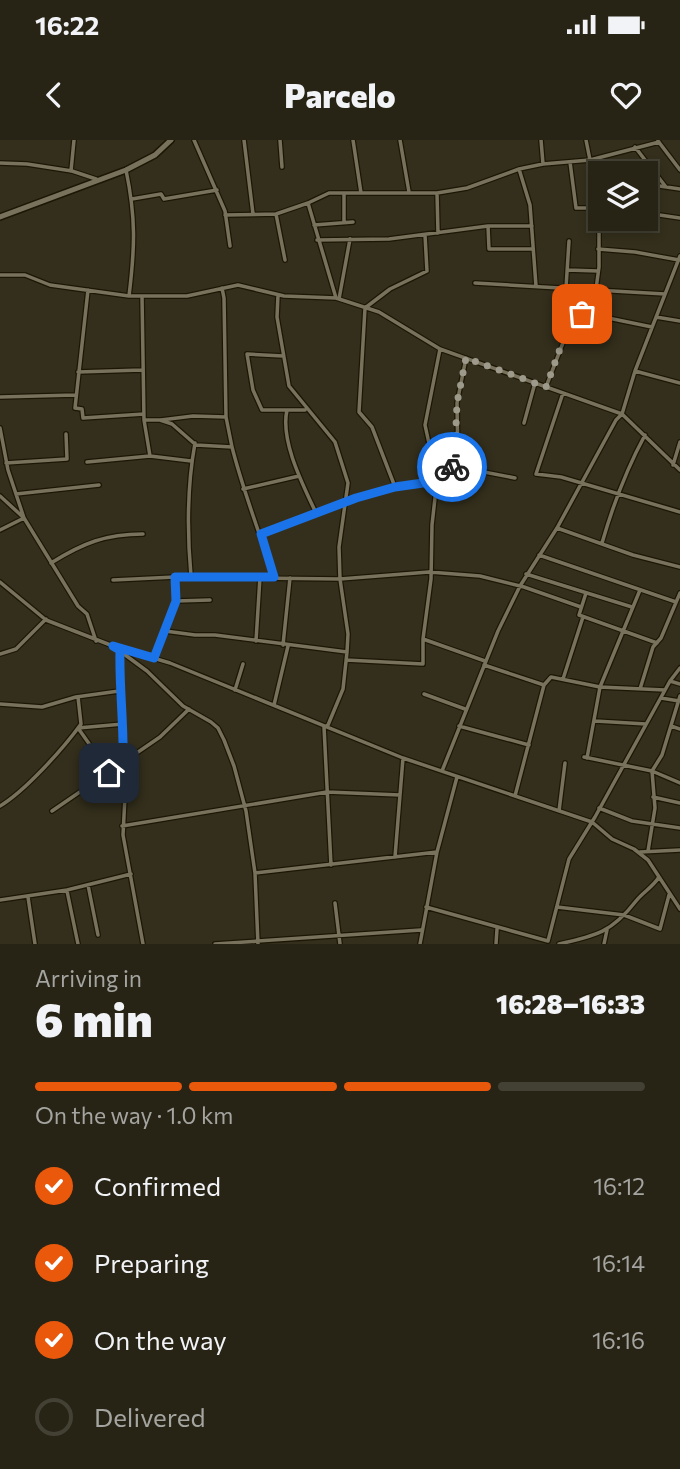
<!DOCTYPE html>
<meta charset="utf-8">
<style>
body{margin:0;font-family:Commissioner,sans-serif;background:#332f22;color:#f1f3f6;height:100vh;display:flex;flex-direction:column;font-size:26px;white-space:nowrap}
*{box-sizing:border-box;margin:0}
p{font-size:23px;color:#a4a4a0}
.icon{flex:none;width:38px;height:38px;fill:none;stroke:currentColor;stroke-width:2;stroke-linecap:round;stroke-linejoin:round}
.map{position:relative;height:804px;overflow:hidden}
.details{display:flex;flex-direction:column;background:#272315;flex:1}
.details>*{flex:none}
.buttons{position:absolute;left:588px;top:21px;display:grid;gap:14px}
.buttons a{display:grid;place-items:center;width:70px;height:70px;border-radius:0px;background:#272315;box-shadow:0 4px 10px #0003,0 0 0 2px #434034;font-size:35px}
.pin{position:absolute;display:grid;place-items:center;width:60px;height:60px;color:#fff;margin:-30px;border-radius:14px;box-shadow:0 4px 10px #0006}
.courier{position:absolute;display:grid;place-items:center;width:70px;height:70px;margin:-35px;border:5px solid #1a73e8;border-radius:50%;background:#fff;color:#222;box-shadow:0 2px 9px #0007}
.headline em{font-style:normal;font-weight:800}
.headline div{display:flex;flex-direction:column-reverse}
.headline{display:flex;align-items:center;justify-content:space-between;height:119px;padding:0 35px}
h1{font-size:46px;font-weight:800;line-height:52px}
.bar{display:grid;grid-template-columns:repeat(4,1fr);gap:10px 7px;align-content:center;height:84px;padding:0 35px}
.bar i{height:9px;border-radius:5px;background:#434034}
.bar .active{background:#ea580c}
.bar p{grid-column:span 4}
ol{padding:0 35px;list-style:none}
li{display:flex;align-items:center;gap:21px;height:77px}
li p{margin-inline-start:auto}
li .icon{padding:7px;border-radius:50%;background:#ea580c;color:#fff;stroke-width:4}
li:last-child{color:#a4a4a0}
li i{width:38px;height:38px;border:4px solid #434034;border-radius:50%}
.status{display:flex;justify-content:space-between;align-items:center;height:49px;padding:0 35px;background:#272315;direction:ltr}
.status svg{height:19px;fill:currentColor}
header{display:flex;justify-content:space-between;align-items:center;height:91px;padding:0 35px;background:#272315;font-size:32px;font-weight:800}
.map>svg:first-child{display:block}
</style>
<div class="status"><b>16:22</b><svg viewBox="0 0 49 12"><path d="M0 12V9h3v3zM5 12V6h3v6zM10 12V3h3v9zM15 12V0h3v12zM26 1h20v11H26zM47 4h2v5h-2z"/></svg></div>
<header><svg class="icon" aria-label="back" viewBox="0 0 24 24"><path d="M15 5l-7 7 7 7"/></svg>Parcelo<svg class="icon" aria-label="heart" viewBox="0 0 24 24"><path d="M12 20l-8-8c-3-5 5-10 8-4 3-6 11-1 8 4z"/></svg></header>
<div class="map">
<svg width="680" height="804" viewBox="0 0 680 804">
<rect width="100%" height="100%" fill="#342f1c"/>
<g fill="none" stroke-linecap="round" stroke-linejoin="round">
<defs>
<path id="street" d="M194,0l31,71 5,35
M244,0l9,74
M280,0l2,27
M353,0l8,53
M400,0l9,52
M541,0l2,24
M586,0l4,20
M658,1l22,29
M635,7l31,40
M570,22l6,46h22
M0,23l27,1 45,7 24,8
M519,29l11,36 6,81
M126,30c10,48 9,77 3,126
M71,31l3,-31
M594,37l6,1
M646,44l34,5
M344,53v30
M437,53l1,40
M132,59l29,-5 3,5 53,-9
M308,63l28,95
M646,73l34,5
M276,74l9,46
M225,75l51,-1 32,-11 21,-10h108l30,-5 52,-19 24,-5 47,-4 69,-18
M314,85l39,-3
M488,86l1,23h44
M317,100l72,-1 99,-13h44
M598,109l37,3 44,8
M567,130l31,1
M0,135h25l25,10 79,11h58l51,-11 46,11 52,2 43,14 61,37 182,65 58,56
M475,143l190,11
M222,148l2,10 2,119 6,30
M566,148l3,-47
M596,149l3,-22v-59
M88,150l-13,118 7,1 1,9 61,-4
M278,155l-1,22 12,69 46,56 13,41 -9,64 1,32 8,55 -1,18 -4,37 -15,36 -4,2 7,138
M142,156l2,124h16l12,4 24,21 36,2c11,44 28,86 41,129
M339,159l11,-60
M574,171l78,16
M656,177l24,4
M283,216l-36,-2 6,36 9,20h43
M635,231l45,12
M78,232l64,-2
M546,247l38,-99
M563,253l-27,81 25,3 119,35
M0,257l75,-2
M287,270c-7,31 16,75 29,103
M144,280l6,36
M161,280l32,-4 33,1
M524,283l11,-40
M0,288l8,42 16,48 54,88 9,8 9,27
M87,322l63,-6 41,5
M6,323l61,-4 -1,-25
M673,325l7,-23
M434,326l24,1 57,11
M458,327l-1,-64 9,-45
M395,347l-23,-60 -13,-15 6,-104 25,-19 37,-18 -2,-36
M243,349l56,-13
M16,354l83,-9
M0,356l24,22 -24,12
M557,388l76,27 47,12
M261,394l95,-36 39,-11 42,-7
M602,403c11,-38 24,-73 43,-108
M539,415l137,47
M51,423c32,-20 55,-29 92,-29
M526,434l106,33
M191,436c-4,-44 -4,-89 4,-133
M113,440l62,-3
M0,442l46,38 67,26 34,25 36,35 28,16 7,6 6,12 10,26 12,45 9,62 3,71
M586,453l-7,22 78,28
M176,461l34,-1
M165,491l30,4h20l132,17
M423,499l62,22
M256,501l4,-64
M283,505l7,-67
M113,506l57,17 233,95 189,64 20,17 22,10 14,11 32,49
M0,514l16,-5 30,-30
M154,518l22,-57 -1,-24 165,2 89,-7 51,4 44,11 57,20
M346,520l77,4v-25l8,-60 1,-54 5,-45 -12,-55 15,-76
M484,525l60,20 7,-8 49,10 65,3
M563,539l20,-62
M670,541l10,3
M640,549l13,-42 8,-9 19,-45
M119,550v-40
M235,550l8,-26
M424,554l41,15
M661,558l18,3
M0,564l42,3 34,-10 43,-6 5,38 -1,32 3,16 -3,58 20,109
M274,565l14,-59
M595,581l51,3
M459,586l70,19
M671,586l9,3
M78,588l31,44
M78,588l45,-4
M584,617l68,14 28,12
M587,618l13,-71 40,-97
M442,631l56,-140 22,-45 37,-58 59,-108 6,-6 13,-43 45,-115
M515,656l29,-111
M653,657l27,6
M0,666c25,-15 63,-57 81,-82l-3,-27
M599,668l33,13 48,7
M52,671l108,-74 29,-28
M559,671l6,-48
M122,686l205,-34 73,3
M648,711l7,-43 -3,-37 10,-16 18,-59
M640,712l40,-2
M395,717l8,-99
M255,733l182,-21
M88,745l10,50
M67,751l11,53
M28,757l7,47
M0,760l67,-10 64,-16
M335,763l5,41
M426,767l122,34 21,-82 26,-42 75,-136 10,-13
M557,767l67,8 36,14 9,-34
M215,804l206,-14
M420,804l17,-92 20,-75
M496,804l1,-15
M559,804c37,-8 53,-12 77,-43 7,-9 17,-14 23,-24
M604,804l3,-14"/>
<path id="secondary" d="M0,77l126,-47 29,-15 16,-15"/>
</defs>
<use href="#street" stroke="#1c1705" stroke-width="6"/>
<use href="#secondary" stroke="#1c1705" stroke-width="8"/>
<use href="#street" stroke="#78725d" stroke-width="3.5"/>
<use href="#secondary" stroke="#78725d" stroke-width="5"/>
</g>
<g fill="none" stroke-linecap="round" stroke-linejoin="round">
<path stroke="#9d9a8b" stroke-width="7" stroke-dasharray="0 12.6" d="M452,327h6l-2,-41 1,-23 9,-45 80,29 28,-76 8,3"/>
<path stroke="#1a73e8" stroke-width="9" d="M109,633l14,-12c1,-38 -4,-74 -3,-111l-7,-4 41,12 22,-57 -1,-24h99l-13,-43 95,-36 39,-11 42,-6 -3,-14h18"/>
</g>
</svg>
<div class="buttons">
<a><svg class="icon" aria-label="layers" viewBox="0 0 24 24"><path d="M12 4l9 5-9 5-9-5zM3 14l9 5 9-5"/></svg></a>
</div>
<div class="pin" style="left:582px;top:174px;background:#ea580c"><svg class="icon" aria-label="bag" viewBox="0 0 24 24"><path d="M5 8h14l-1 12H6zM9 8a3 3 0 0 1 6 0"/></svg></div>
<div class="pin" style="left:109px;top:633px;background:#1f2937"><svg class="icon" aria-label="home" viewBox="0 0 24 24"><path d="M3 11l9-7 9 7M6 9v11h12V9"/></svg></div>
<div class="courier" style="left:452px;top:327px"><svg class="icon" aria-label="bike" viewBox="0 0 24 24"><circle cx="6" cy="16" r="4"/><circle cx="18" cy="16" r="4"/><path d="M6 16l4-8h5l3 8M10 8l3 8H6M13 5h3"/></svg></div>
</div>
<section class="details">
<div class="headline"><div><h1>6 min</h1><p>Arriving in</p></div><em>16:28–16:33</em></div>
<div class="bar"><i class="active"></i><i class="active"></i><i class="active"></i><i></i><p>On the way · 1.0 km</p></div>
<ol>
<li><svg class="icon" aria-label="check" viewBox="0 0 24 24"><path d="M5 12l5 5 9-10"/></svg>Confirmed<p>16:12</p></li>
<li><svg class="icon" aria-label="check" viewBox="0 0 24 24"><path d="M5 12l5 5 9-10"/></svg>Preparing<p>16:14</p></li>
<li><svg class="icon" aria-label="check" viewBox="0 0 24 24"><path d="M5 12l5 5 9-10"/></svg>On the way<p>16:16</p></li>
<li><i></i>Delivered</li>
</ol>
</section>
